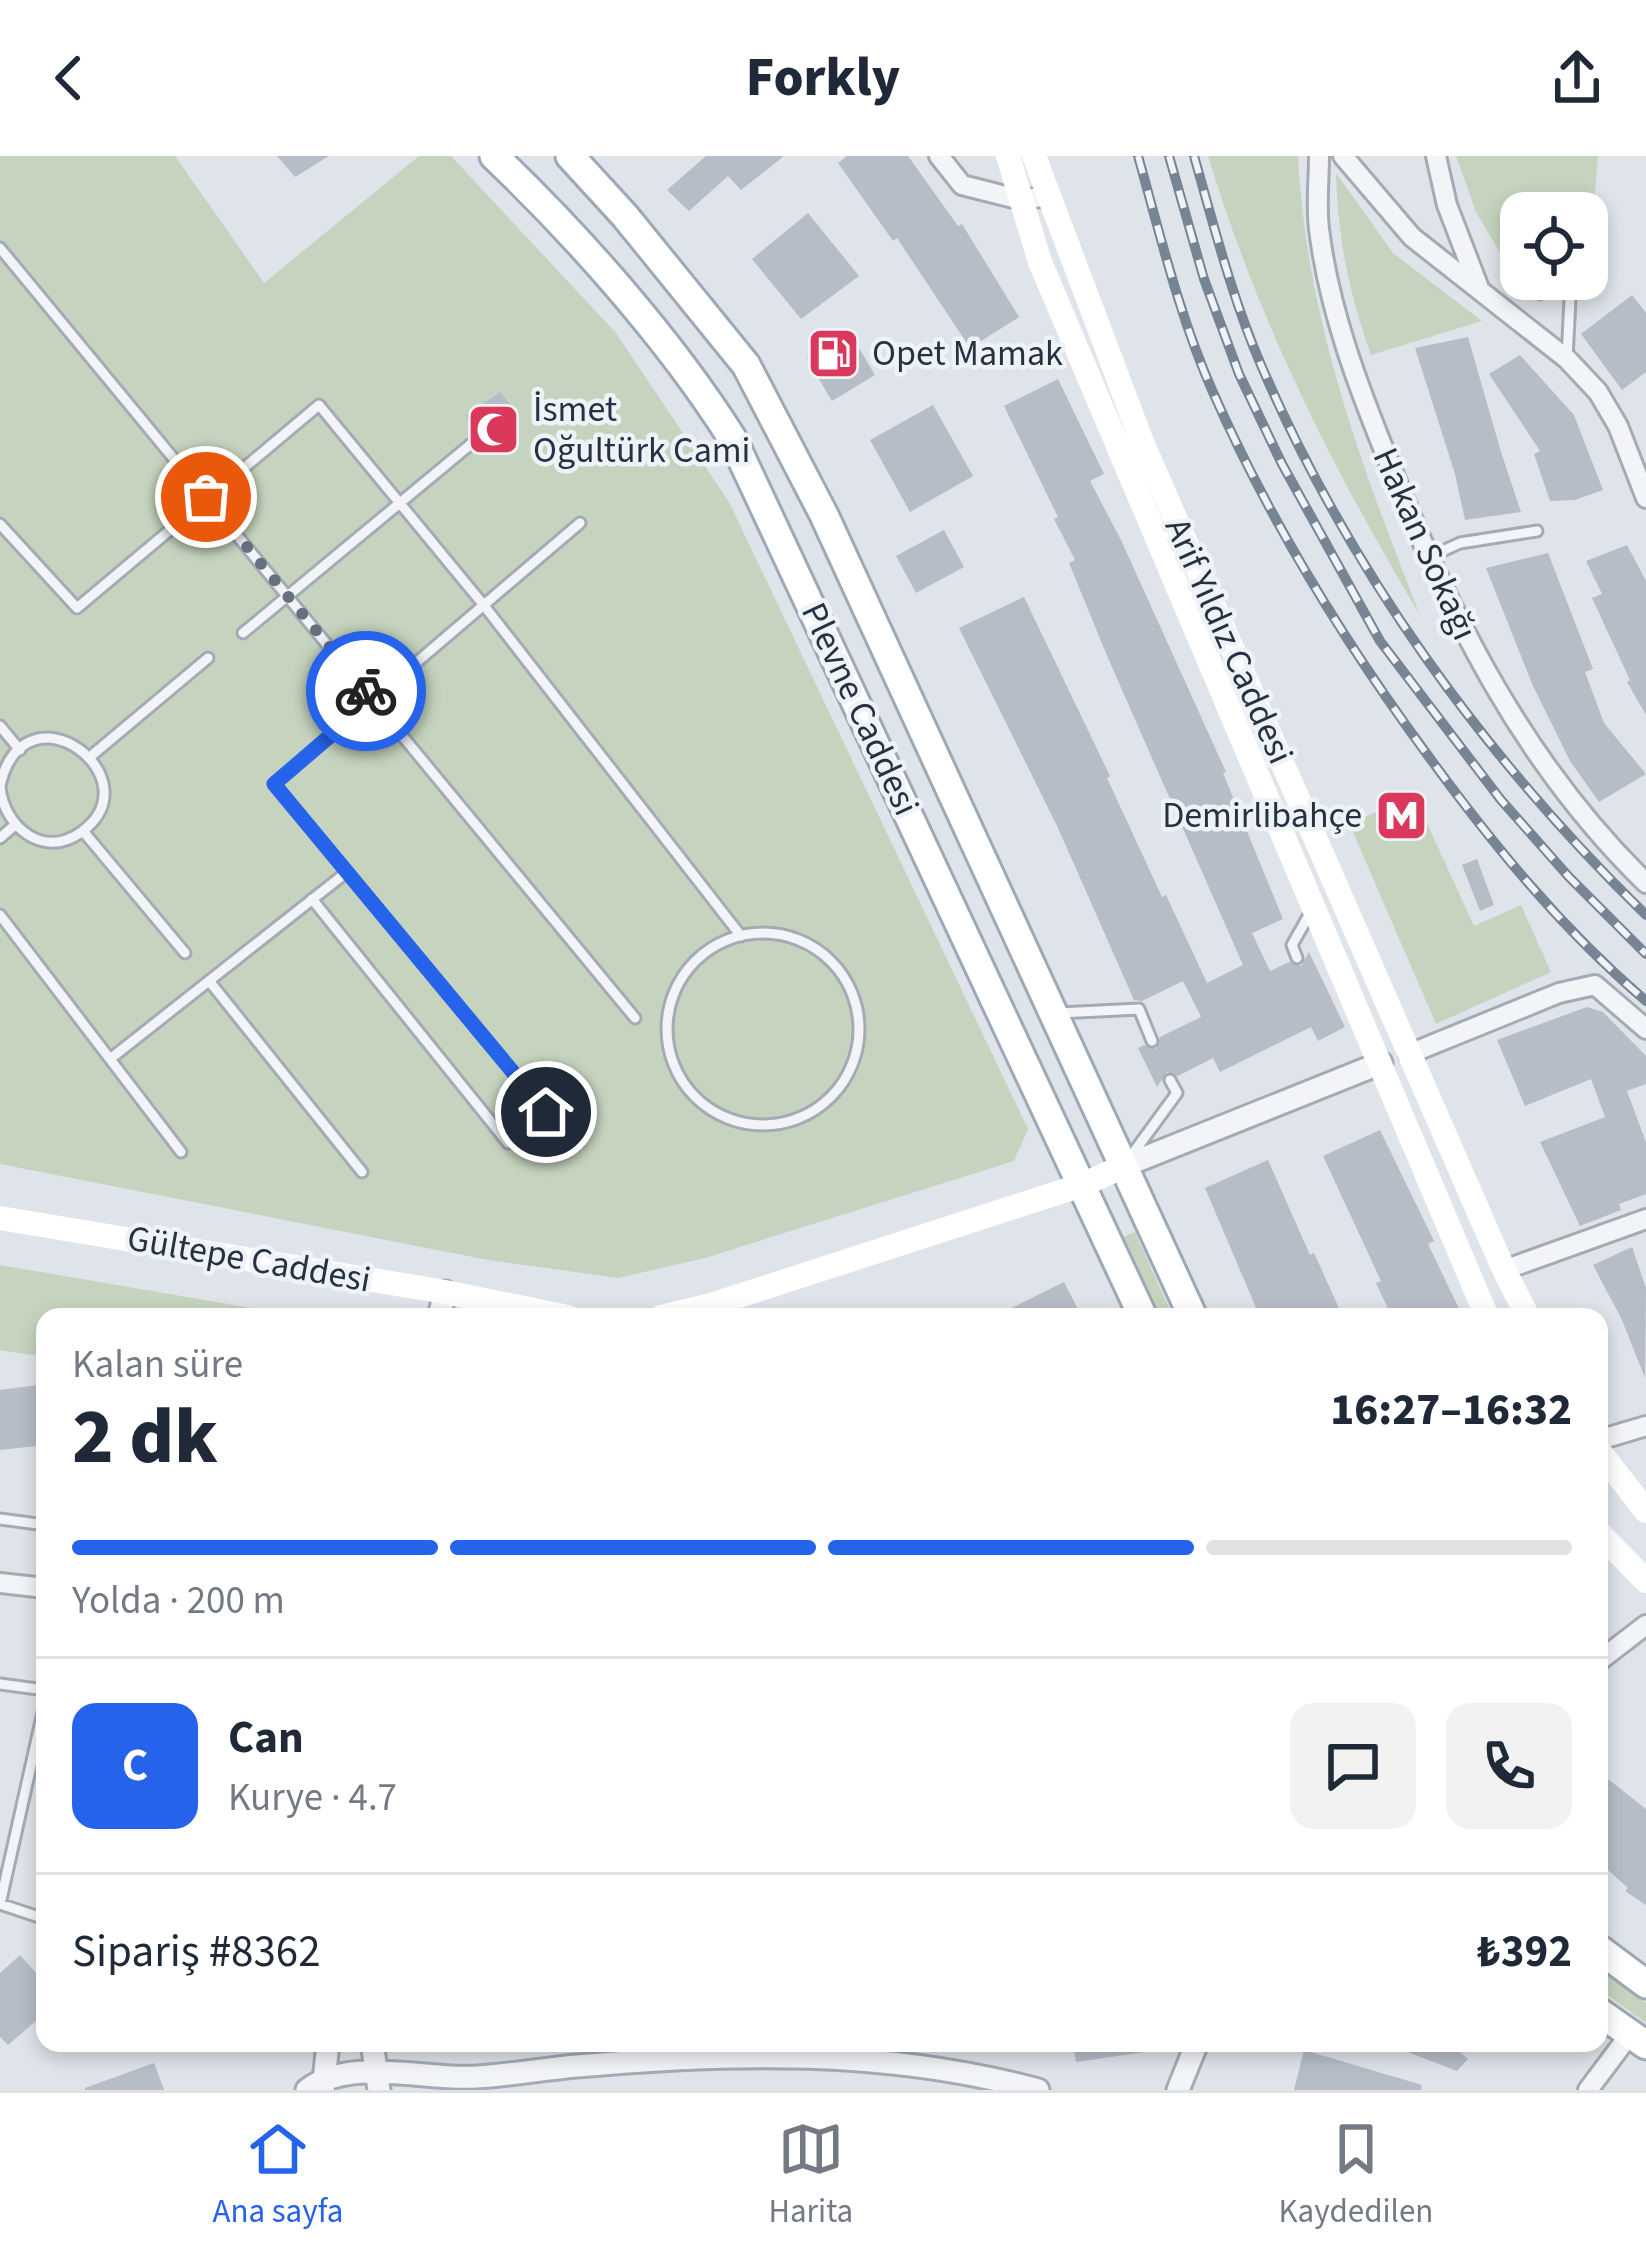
<!DOCTYPE html>
<html lang="tr">
<meta charset="utf-8">
<style>
body{margin:0;font-family:"Source Sans 3",sans-serif;background:#f2f2f3;color:#1f2937;height:100vh;display:flex;flex-direction:column;font-size:45px;white-space:nowrap}
*{box-sizing:border-box;margin:0}
p{font-size:39px;color:#747a83}
.icon{flex:none;width:66px;height:66px;fill:none;stroke:currentColor;stroke-width:2;stroke-linecap:round;stroke-linejoin:round}
.map{position:relative;flex:1;overflow:hidden}
.drawer{position:absolute;left:36px;top:1152px;width:1572px;height:744px;display:flex;flex-direction:column;background:#fff;border-radius:24px;box-shadow:0 6px 18px #0003}
.drawer>*{flex:none}
.controls{position:absolute;left:1500px;top:36px;display:grid;gap:24px}
.controls a{display:grid;place-items:center;width:108px;height:108px;border-radius:24px;background:#fff;box-shadow:0 6px 18px #0003;font-size:60px}
.pin{position:absolute;display:grid;place-items:center;width:102px;height:102px;color:#fff;margin:-51px;border:6px solid #fff;border-radius:50%;box-shadow:0 3px 12px #0007}
.courier{position:absolute;display:grid;place-items:center;width:120px;height:120px;margin:-60px;border:9px solid #2563eb;border-radius:50%;background:#fff;color:#222;box-shadow:0 3px 15px #0007}
.overview em{font-style:normal;font-weight:800}
.overview div{display:flex;flex-direction:column-reverse}
.overview{display:flex;align-items:center;justify-content:space-between;height:204px;padding:0 36px}
h1{font-size:78px;font-weight:800;line-height:90px}
.bar{display:grid;grid-template-columns:repeat(4,1fr);gap:18px 12px;align-content:center;height:144px;padding:0 36px}
.bar i{height:15px;border-radius:9px;background:#e0e1e3}
.bar .selected{background:#2563eb}
.bar p{grid-column:span 4}
.line{display:flex;align-items:center;gap:30px;padding:0 36px;border-top:3px solid #e0e1e3}
.line div{flex:1}
.round{display:grid;place-items:center;flex:none;width:126px;height:126px;border-radius:24px;background:#f2f2f3}
header{display:flex;justify-content:space-between;align-items:center;height:156px;padding:0 36px;background:#fff;font-size:54px;font-weight:800}
.dock{display:flex;justify-content:space-around;align-items:center;height:168px;border-top:3px solid #e0e1e3;background:#fff;font-size:33px;color:#747a83}
.dock a{display:grid;justify-items:center;gap:6px}
.dock .selected{color:#2563eb}
.map>svg:first-child{display:block}
</style>
<header><svg class="icon" aria-label="back" viewBox="0 0 24 24"><path d="M15 5l-7 7 7 7"/></svg>Forkly<svg class="icon" aria-label="share" viewBox="0 0 24 24"><path d="M12 15V3M7 8l5-5 5 5M5 13v7h14v-7"/></svg></header>
<div class="map">
<svg width="1646" height="1934" viewBox="0 0 1646 1934">
<rect width="100%" height="100%" fill="#dfe4ea"/>
<path fill="#c6d4bf" d="M0,0h175l89,127 155,-127h32l165,177 113,169 299,627 -14,32 -309,97 -87,20 -130,-18 -488,-96z
M1208,0h90c8,162 63,309 122,459 -87,-145 -163,-297 -212,-459z
M1456,0h142l-6,72h-5v-15h-66v58l-7,5 -38,-64z
M1336,17l57,80 89,68 -111,34c-22,-63 -33,-114 -35,-182z
M1415,641l59,129 47,-21 30,67 -115,52 -87,-201z
M1135,1076l38,85h-13l-37,-80z
M0,1109l304,52h-259v40l-45,-7z
M1599,1813l47,34v20l-47,-34z"/>
<path fill="#b6bdc7" d="M277,0h52l-34,21z
M706,0h78l-43,34 -13,-14 -39,35 -22,-21z
M847,0h61l50,70 4,-2 57,93 -49,31 -73,-110 -4,3 -55,-78z
M808,57l51,63 -58,43 -49,-60z
M1519,123h43l-5,14 -16,9 -11,-4z
M1632,139l14,18v59l-24,18 -41,-56z
M850,177l25,42 -43,26 -25,-42z
M1468,181l33,115 20,60 -56,8 -10,-46 -40,-126z
M1520,199l54,60 29,75 -28,10 -25,1 -16,-47 6,-3 -51,-77z
M1058,223l46,95 -14,7 31,59 105,232 -3,1 60,146 -31,14 18,38 19,-9 12,4 8,-14 36,75 -27,14 -7,-14 -91,45 -7,-14 -35,18 -11,-4 -10,15 -19,-39 6,-3 12,4 4,-12 41,-20 -18,-36 -41,20 -8,-1 -76,-172 -99,-200 65,-31 86,179 -3,2 55,119 4,-2 41,88 36,-18 -135,-307 -39,-95 6,-3 -21,-41 4,-2 -54,-111z
M500,236l19,22 -23,30 -31,-28z
M933,249l40,71 -63,36 -40,-72z
M944,374l20,37 -48,26 -20,-37z
M1627,389l19,36v134l-19,-33 3,-2 -38,-82 10,-4 -16,-33z
M1548,397l45,116 -8,3 19,51 42,51 -47,28 -29,-41 -37,-75 -47,-118z
M1477,703l17,46 -14,6 -18,-46z
M1587,851l16,5 43,44v28l-19,7 19,51v52l-27,10 2,6 -41,16 -40,-84 65,-25 -14,-38 -66,27 -28,-66z
M1380,974l54,111 -6,3 35,73h-71l-16,-34 5,-2 -58,-125z
M1268,1004l42,95 4,-2 29,64h-83l-55,-129z
M1632,1091l14,41 -1,90 -23,-58 -29,-55z
M1064,1126l18,35h-89z
M45,1228v61l-45,5v-60z
M1608,1623l38,30v96l-21,-14 3,-3 -29,-26v-76z
M20,1799l25,28v30l-37,32 -8,-8v-64z
M1073,1887h72v9l-69,10z
M1469,1887l-10,8 9,8 -11,12 -70,-27z
M1304,1894l118,35 -1,5h-127z
M154,1907l10,27h-79v-2z"/>
<g fill="none" stroke-linecap="round" stroke-linejoin="round">
<defs>
<path id="service" d="M0,92l635,770
M1567,203l4,-80
M0,368l77,84 242,-203 163,198 259,333
M1427,402l33,-15 77,-12
M243,477l228,-189
M0,570l20,24
M91,600l117,-98
M0,630c24,-108 158,-7 80,47 -38,26 -76,-7 -80,-46
M83,675l102,122
M0,682l15,-13
M312,743l196,244
M0,759l181,237
M667 873a96 96 0 1 1 192 0a96 96 0 1 1-192 0Z
M1297,802l-5,-13 17,-30
M210,826l152,190
M1059,857l80,-4 13,32
M110,903l237,-187
M546,956l-272,-328 306,-261
M1131,1000l46,-63 -7,-13
M0,1363l45,6
M0,1528l45,6
M0,1748l45,-201
M0,1748l45,15"/>
<path id="minor" d="M939,0l23,29 59,15 26,-4
M1319,0c0,24 -3,49 0,73 10,82 40,160 71,236 62,155 135,300 256,418
M1343,0l69,81 155,122 31,33 20,34 28,72
M1436,0l11,49 32,83
M1409,898l150,-61 36,-8 51,44
M1504,1114l142,-51
M1599,1284l47,-14
M0,1427l45,5
M1599,1505l47,-36
M1588,1934l42,-56"/>
<path id="tertiary" d="M1124,1010l257,-103
M439,1161l6,-25
M372,1887l7,47
M307,1934c44,-34 119,-9 170,-13 33,-2 66,-8 100,-11 154,-14 311,-17 461,24
M323,1934l5,-47
M1178,1934l19,-47"/>
<path id="primary" d="M494,0c84,80 176,184 238,282l411,879
M570,0l55,60 121,149 78,150 369,802
M1599,1793l47,35
M1599,1856l47,33"/>
</defs>
<use href="#service" stroke="#a4abb4" stroke-width="15"/>
<use href="#minor" stroke="#a4abb4" stroke-width="24"/>
<use href="#tertiary" stroke="#a4abb4" stroke-width="27"/>
<use href="#primary" stroke="#9da9b6" stroke-width="33"/>
<use href="#service" stroke="#f2f4f7" stroke-width="9"/>
<use href="#minor" stroke="#f2f4f7" stroke-width="18"/>
<use href="#tertiary" stroke="#f2f4f7" stroke-width="21"/>
<path stroke="#fff" stroke-width="24" d="M1008,0l32,106 447,1055
M1034,0l108,286 362,828 24,47
M0,1062l445,74 123,25
M661,1161l50,-12 371,-120 42,-19
M1599,1295l47,60
M1599,1377l47,48"/>
<use href="#primary" stroke="#fff" stroke-width="27"/>
<defs>
<path id="rail" d="M1138,0c22,78 41,159 74,234 57,130 133,253 217,367 65,89 133,172 217,244
M1169,0l35,123 35,95 43,90 98,177 121,159 68,77 77,77
M1194,0c20,70 38,142 67,209 89,207 224,393 385,550"/>
</defs>
<use href="#rail" stroke="#778494" stroke-width="10"/>
<use href="#rail" stroke="#eff3f7" stroke-width="6" stroke-dasharray="18" stroke-linecap="butt"/>
</g>
<g fill="none" stroke-linecap="round" stroke-linejoin="round">
<path stroke="#67707d" stroke-width="12" stroke-dasharray="0 21.6" d="M206,341l160,194"/>
<path stroke="#2563eb" stroke-width="15" d="M366,535l7,8 -99,85 272,328"/>
</g>
<defs>
<symbol id="fuel-square" viewBox="-11 -11 22 22"><rect x="-9" y="-9" width="18" height="18" rx="4" fill="#da395b" stroke="#eff3f7"/><path d="M-5.5-6h7V0h2V4h1.3V-2.5L3-4.5l.8-.8L6-3V5H2.5V1h-1V6h-7ZM-4.2-4.7v3.2H.2V-4.7Z" fill="#fff"/></symbol>
<symbol id="mosque-square" viewBox="-11 -11 22 22"><rect x="-9" y="-9" width="18" height="18" rx="4" fill="#da395b" stroke="#eff3f7"/><path d="M3.5-4.9A6 6 0 1 0 3.5 4.9A5 5 0 1 1 3.5-4.9Z" fill="#fff"/></symbol>
<symbol id="metro-square" viewBox="-11 -11 22 22"><rect x="-9" y="-9" width="18" height="18" rx="4" fill="#da395b" stroke="#eff3f7"/><path d="M-5.5 5V-5H-3L0 0L3-5H5.5V5H3V-.5L0 4L-3-.5V5Z" fill="#fff"/></symbol>
</defs>
<g fill-rule="evenodd">
<use href="#fuel-square" x="804" y="168" width="59" height="59"/>
<use href="#mosque-square" x="464" y="244" width="59" height="59"/>
<use href="#metro-square" x="1372" y="630" width="59" height="59"/>
</g>
<g text-anchor="middle" dominant-baseline="central" stroke-width="9" stroke-linejoin="round" paint-order="stroke">
<g font-size="36" fill="#263242" stroke="#eff3f7" text-anchor="start">
<text x="872" y="197">Opet Mamak</text>
<text x="533" y="253">İsmet<tspan x="533" dy="41">Oğultürk Cami</tspan></text>
<text x="1362" y="659" text-anchor="end">Demirlibahçe</text>
</g>
<g font-size="36" fill="#263242" stroke="#eff3f7">
<text transform="translate(1425 388) rotate(66)">Hakan Sokağı</text>
<text transform="translate(1229 485) rotate(66)">Arif Yıldız Caddesi</text>
<text transform="translate(860 553) rotate(65)">Plevne Caddesi</text>
<text transform="translate(249 1103) rotate(10)">Gültepe Caddesi</text>
</g>
</g>
</svg>
<div class="controls">
<a><svg class="icon" aria-label="locate" viewBox="0 0 24 24"><circle cx="12" cy="12" r="6"/><path d="M12 2v4M12 18v4M2 12h4M18 12h4"/></svg></a>
</div>
<div class="pin" style="left:206px;top:341px;background:#ea580c"><svg class="icon" aria-label="bag" viewBox="0 0 24 24"><path d="M5 8h14l-1 12H6zM9 8a3 3 0 0 1 6 0"/></svg></div>
<div class="pin" style="left:546px;top:956px;background:#1f2937"><svg class="icon" aria-label="home" viewBox="0 0 24 24"><path d="M3 11l9-7 9 7M6 9v11h12V9"/></svg></div>
<div class="courier" style="left:366px;top:535px"><svg class="icon" aria-label="bike" viewBox="0 0 24 24"><circle cx="6" cy="16" r="4"/><circle cx="18" cy="16" r="4"/><path d="M6 16l4-8h5l3 8M10 8l3 8H6M13 5h3"/></svg></div>
<section class="drawer">
<div class="overview"><div><h1>2 dk</h1><p>Kalan süre</p></div><em>16:27–16:32</em></div>
<div class="bar"><i class="selected"></i><i class="selected"></i><i class="selected"></i><i></i><p>Yolda · 200 m</p></div>
<div class="line" style="height:216px"><b class="round" style="background:#2563eb;color:#fff">C</b><div><b>Can</b><p>Kurye · 4.7</p></div><a class="round"><svg class="icon" aria-label="chat" viewBox="0 0 24 24"><path d="M4 5h16v11H9l-5 4z"/></svg></a><a class="round"><svg class="icon" aria-label="phone" viewBox="0 0 24 24"><path d="M5 4h4l2 5-3 2q2 4 5 5l2-3 5 2v4C11 20 4 13 5 4z"/></svg></a></div>
<div class="line" style="height:156px"><div>Sipariş #8362</div><b>₺392</b></div>
</section>
</div>
<nav class="dock">
<a class="selected"><svg class="icon" aria-label="home" viewBox="0 0 24 24"><path d="M3 11l9-7 9 7M6 9v11h12V9"/></svg>Ana sayfa</a>
<a><svg class="icon" aria-label="map" viewBox="0 0 24 24"><path d="M3 6l6-2 6 2 6-2v14l-6 2-6-2-6 2zM9 4v14M15 6v14"/></svg>Harita</a>
<a><svg class="icon" aria-label="saved" viewBox="0 0 24 24"><path d="M7 4h10v16l-5-4-5 4z"/></svg>Kaydedilen</a>
</nav>
